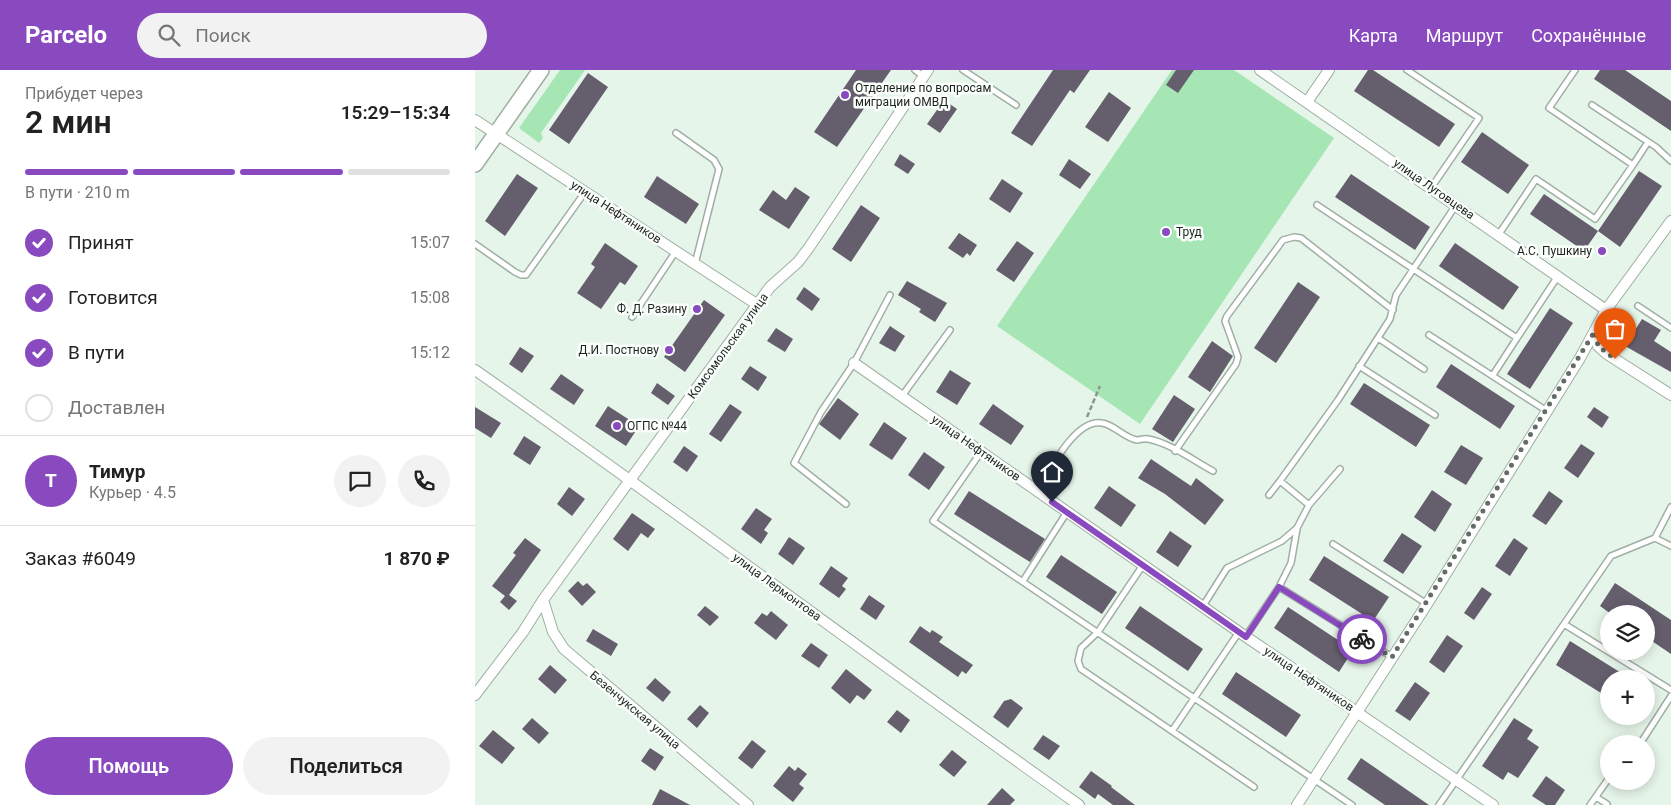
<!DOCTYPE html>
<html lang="ru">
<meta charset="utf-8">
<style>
body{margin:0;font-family:Roboto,sans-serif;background:#f2f2f2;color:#222;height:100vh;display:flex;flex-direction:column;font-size:19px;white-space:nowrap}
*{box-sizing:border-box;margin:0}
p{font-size:16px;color:#767676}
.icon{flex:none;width:28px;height:28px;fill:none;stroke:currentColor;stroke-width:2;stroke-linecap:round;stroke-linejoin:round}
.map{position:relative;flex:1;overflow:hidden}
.drawer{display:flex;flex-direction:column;background:#fff;width:475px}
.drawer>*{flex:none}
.controls{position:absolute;left:1125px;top:535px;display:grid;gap:10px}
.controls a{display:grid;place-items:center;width:55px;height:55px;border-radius:50%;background:#fff;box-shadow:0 2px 12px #0003;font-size:25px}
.pin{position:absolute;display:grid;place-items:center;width:42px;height:42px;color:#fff;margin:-51px -21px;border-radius:50% 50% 50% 0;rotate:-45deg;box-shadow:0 0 5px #0007}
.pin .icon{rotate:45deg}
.courier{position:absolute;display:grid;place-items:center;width:50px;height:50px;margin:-25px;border:4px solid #8a4abf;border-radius:50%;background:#fff;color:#222;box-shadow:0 1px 6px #0007}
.overview em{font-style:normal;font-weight:600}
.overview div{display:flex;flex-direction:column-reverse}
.overview{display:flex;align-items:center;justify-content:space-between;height:85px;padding:0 25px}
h1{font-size:32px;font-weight:600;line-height:38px}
.bar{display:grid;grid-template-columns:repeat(4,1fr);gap:8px 5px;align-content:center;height:60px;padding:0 25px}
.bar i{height:6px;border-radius:4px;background:#e0e0e0}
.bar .on{background:#8a4abf}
.bar p{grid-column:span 4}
.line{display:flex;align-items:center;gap:12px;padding:0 25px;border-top:1px solid #e0e0e0}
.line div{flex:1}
.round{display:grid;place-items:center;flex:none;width:52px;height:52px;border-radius:26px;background:#f2f2f2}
ol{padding:0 25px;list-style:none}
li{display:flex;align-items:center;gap:15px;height:55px}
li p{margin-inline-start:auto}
li .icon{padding:5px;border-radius:50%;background:#8a4abf;color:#fff;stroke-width:4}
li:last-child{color:#767676}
li i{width:28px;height:28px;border:2px solid #e0e0e0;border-radius:50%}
.button{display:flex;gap:10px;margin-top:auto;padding:10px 25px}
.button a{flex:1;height:58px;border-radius:30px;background:#8a4abf;color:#fff;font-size:20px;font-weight:600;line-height:58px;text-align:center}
.button a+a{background:#f2f2f2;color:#222}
header{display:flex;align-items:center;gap:30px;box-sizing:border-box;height:70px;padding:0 25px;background:#8a4abf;color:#fff}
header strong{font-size:24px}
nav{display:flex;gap:28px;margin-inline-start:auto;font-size:18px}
.search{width:350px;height:45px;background:#f2f2f2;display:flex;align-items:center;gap:12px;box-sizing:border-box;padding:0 18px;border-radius:28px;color:#767676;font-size:19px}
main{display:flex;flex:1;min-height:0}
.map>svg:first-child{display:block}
</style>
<header>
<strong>Parcelo</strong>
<div class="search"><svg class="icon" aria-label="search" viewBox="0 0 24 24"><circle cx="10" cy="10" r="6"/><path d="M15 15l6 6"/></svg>Поиск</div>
<nav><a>Карта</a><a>Маршрут</a><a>Сохранённые</a></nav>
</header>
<main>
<section class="drawer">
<div class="overview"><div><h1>2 мин</h1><p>Прибудет через</p></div><em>15:29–15:34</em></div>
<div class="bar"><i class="on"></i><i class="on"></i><i class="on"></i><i></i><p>В пути · 210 m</p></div>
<ol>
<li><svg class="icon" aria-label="check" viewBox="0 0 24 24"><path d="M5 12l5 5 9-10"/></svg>Принят<p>15:07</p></li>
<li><svg class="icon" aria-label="check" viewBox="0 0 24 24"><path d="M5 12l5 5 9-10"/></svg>Готовится<p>15:08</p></li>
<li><svg class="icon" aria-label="check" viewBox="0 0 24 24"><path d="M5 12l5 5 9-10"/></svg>В пути<p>15:12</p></li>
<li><i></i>Доставлен</li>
</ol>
<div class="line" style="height:90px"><b class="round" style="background:#8a4abf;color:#fff">Т</b><div><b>Тимур</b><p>Курьер · 4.5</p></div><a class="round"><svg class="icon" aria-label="chat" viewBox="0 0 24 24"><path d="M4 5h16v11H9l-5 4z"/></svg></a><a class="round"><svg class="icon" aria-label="phone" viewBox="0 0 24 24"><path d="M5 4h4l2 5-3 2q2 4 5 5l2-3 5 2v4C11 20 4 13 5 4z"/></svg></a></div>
<div class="line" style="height:65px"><div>Заказ #6049</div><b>1 870 ₽</b></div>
<div class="button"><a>Помощь</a><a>Поделиться</a></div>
</section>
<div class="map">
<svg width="1196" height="735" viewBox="0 0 1196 735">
<rect width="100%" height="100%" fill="#e6f5e9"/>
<path fill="#a5e6b4" d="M85,0h25l-44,63 2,5 -4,5 -20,-15z
M697,0h62l100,68 -194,286 -143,-98z"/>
<path fill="#655f6d" d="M381,0h35l-54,77 -23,-15z
M578,0h37l-16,23 -4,-3 -38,56 -21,-13z
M701,0h18l-16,23 -12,-8z
M893,0h5l82,54 -16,23 -85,-56z
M1125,0h25l46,31v30l-77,-52z
M113,3l20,14 -39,57 -20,-14z
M634,22l22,16 -23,34 -23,-15z
M469,30l13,9 -17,24 -13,-9z
M1007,62l47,33 -21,29 -47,-32z
M425,84l15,10 -7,10 -14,-9z
M594,89l22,15 -11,15 -21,-14z
M1164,101l23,15 -42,61 -22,-16z
M42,104l21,14 -33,48 -20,-15z
M876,104l79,53 -15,23 -80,-53z
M182,106l42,28 -13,20 -42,-27z
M527,109l21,14 -13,20 -21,-14z
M320,117l15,10 -21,32 -30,-19 14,-20 13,10z
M1069,124l54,37 -14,20 -54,-37z
M386,135l19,13 -29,44 -19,-13z
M484,163l18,12 -7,11 -3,-3 -4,5 -15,-10z
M542,171l17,12 -20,29 -18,-12z
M130,173l33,23 -13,19 -5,-3 -19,27 -24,-16 18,-26 -4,-3z
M980,173l64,44 -16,23 -64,-44z
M432,211l40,22 -12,19 -16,-10 2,-3 -23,-14z
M823,212l22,15 -44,66 -22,-15z
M329,217l16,12 -8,12 -16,-12z
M229,230l21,15 -40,57 -21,-15z
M1075,238l23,15 -43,66 -23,-15z
M1167,249l19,11 -7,11 17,11v20l-46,-26z
M415,256l15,10 -10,16 -16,-9z
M301,258l17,11 -8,13 -18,-11z
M737,271l21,15 -23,36 -22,-15z
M45,277l14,9 -12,17 -13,-9z
M976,294l64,42 -15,23 -64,-42z
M275,296l17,11 -9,14 -17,-12z
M475,300l21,13 -14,22 -21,-13z
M86,304l23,16 -10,15 -24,-16z
M182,313l18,13 -7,9 -17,-12z
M889,313l66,42 -14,22 -66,-43z
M699,325l21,14 -22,33 -21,-13z
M363,328l21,16 -19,26 -21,-16z
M255,334l12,8 -21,30 -12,-8z
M518,334l31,22 -13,19 -32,-21z
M133,336l31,20 -13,20 -31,-20z
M0,337l26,16 -10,15 -16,-10z
M1119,337l15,10 -7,11 -15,-11z
M409,352l23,16 -15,22 -23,-15z
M49,366l17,11 -11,18 -17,-11z
M1106,374l14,9 -17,25 -14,-10z
M986,375l22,13 -17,27 -22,-13z
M209,376l14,10 -11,16 -14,-10z
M449,382l21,15 -16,23 -21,-15z
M676,389l40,27 5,-8 28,22 -19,25 -40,-31 -27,-16z
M634,416l27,19 -15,22 -27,-19z
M94,417l16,12 -13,17 -15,-12z
M957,420l20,14 -17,28 -21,-15z
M494,421l76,48 -15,23 -76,-48z
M1074,421l14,10 -17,24 -14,-9z
M281,438l16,11 -8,11 4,3 -7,11 -20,-15z
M157,443l23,16 -7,9 -7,-5 -13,18 -15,-12z
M695,461l22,15 -14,21 -22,-15z
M927,463l20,13 -19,28 -20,-13z
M314,467l16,11 -12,17 -15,-11z
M50,468l16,12 -32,45 8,6 -8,9 -9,-8 5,-6 -13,-10 24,-31 -3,-2z
M1039,468l14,10 -18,28 -15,-10z
M586,485l56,37 -15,22 -56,-37z
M849,486l65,41 -16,24 -64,-41z
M356,496l17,12 -6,8 4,3 -7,9 -20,-14z
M103,511l5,5 4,-3 9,9 -14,14 -14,-15z
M1140,513l56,37v34l-25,-17v-23h-35l-11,-8z
M1007,517l10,7 -18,26 -10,-7z
M394,525l16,11 -9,14 -16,-11z
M230,536l14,11 -9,9 -13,-11z
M665,536l63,43 -15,22 -63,-43z
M813,537l65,43 -14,22 -65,-44z
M296,541l17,14 -12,15 -22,-17 8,-10 5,3z
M445,556l10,7 2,-3 11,7 -4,5 34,23 -7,9 -4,-3 -4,6 -49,-35z
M118,559l25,15 -7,12 -25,-15z
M972,565l16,11 -19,27 -15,-11z
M1095,571l61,38h-22v19l-53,-33z
M336,573l17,12 -9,13 -18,-12z
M75,595l17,15 -12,14 -17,-15z
M371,599l26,21 -8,10 -7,-5 -7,9 -19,-16z
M761,602l65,43 -15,22 -64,-43z
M180,608l16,14 -8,10 -17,-14z
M940,612l15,11 -20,28 -15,-10z
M536,629l12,9 -15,20 -15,-11 11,-16z
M225,635l9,8 -12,15 -10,-9z
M422,640l13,10 -9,13 -14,-11z
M57,648l17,15 -10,11 -17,-15z
M1039,648l19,12 -6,9 12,8 -21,31 -10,-6 -5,8 -21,-14z
M18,660l22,18 -13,16 -23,-18z
M568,665l17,11 -11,14 -16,-11z
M277,670l14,11 -14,18 -14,-11z
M175,678l14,9 -9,14 -14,-10z
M477,680l15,12 -13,15 -15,-12z
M886,688l68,47h-44l-38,-26z
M314,696l6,5 3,-4 9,7 -8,10 5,4 -11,14 -20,-16z
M616,701l21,15 -1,1 24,18h-22l-15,-11 -3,5 -16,-12z
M1071,706l19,14 -10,15h-9l-14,-9z
M527,718l13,12 -5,5h-23z
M185,719l30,16h-38z"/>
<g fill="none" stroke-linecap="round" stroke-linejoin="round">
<defs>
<path id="lane" d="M440,0l8,6
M488,0l53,35
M932,0l72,48 -48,70
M1117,35l64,42 15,14
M201,63l38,27 5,9 -24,95
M1158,95l15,-23
M842,135l200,133 41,-62
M1024,164l37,-55 59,40 38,-54 -84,-57 26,-38
M0,174l40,28 6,3h5l59,-83
M1163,236l33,22
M157,247l44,-66
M954,265l118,76
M903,268l46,31
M884,296l76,49
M1018,305l24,-37
M427,326l48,-66
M700,381l61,-87 2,-7 -13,-36 2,-5 56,-76 11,-3 7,1 92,72
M506,382l-48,69 419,284
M805,411l58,-81 52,-81 6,-24 60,-90
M562,421c13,-20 38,-73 65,-68 13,2 22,15 35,17 3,0 7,-2 11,-1 22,4 45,21 65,32
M371,434l-52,-41 27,-51 33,-49 36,-68
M834,435l31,-36
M1180,468l16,8
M858,474l94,60
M668,495l-45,67 -17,16 -3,13 3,8 173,118
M548,511l44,-69
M804,517l12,-24 6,-34
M728,536l24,-38 55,-27 15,-13 12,-23 -29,-24 -11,14
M1089,554l107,66
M771,566l33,-49 113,70
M697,661l67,-99
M1165,674l31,-48
M1121,727l11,7
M964,735l172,-249 44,-18 16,-31
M1115,735l19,-27"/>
<path id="street" d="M785,0l346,240
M832,32l22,-32
M0,50l283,185
M1120,261l3,15 9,8 64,41
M379,293l385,269 254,173
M0,300c203,142 401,292 604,435
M68,530l10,32 11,17 184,156
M0,625l48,-63 20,-32 227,-313 28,-25 10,-13 120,-179
M822,735l130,-201 153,-246 26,-48 65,-89"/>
<path id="secondary" d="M0,94l66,-94"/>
</defs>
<use href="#lane" stroke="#a0afa3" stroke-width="8"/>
<use href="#street" stroke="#a0afa3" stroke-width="12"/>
<use href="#secondary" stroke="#a0afa3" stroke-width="18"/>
<path stroke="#8b968e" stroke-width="2.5" stroke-dasharray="5 2.5" stroke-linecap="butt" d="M612,347l13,-31"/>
<use href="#lane" stroke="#fff" stroke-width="5"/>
<use href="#street" stroke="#fff" stroke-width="10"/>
<use href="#secondary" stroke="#fff" stroke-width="15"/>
</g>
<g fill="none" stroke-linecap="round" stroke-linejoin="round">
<path stroke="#636c65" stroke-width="5" stroke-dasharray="0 9" d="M887,569l30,18 203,-326 3,15 17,13"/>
<path stroke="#8a4abf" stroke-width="6" d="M577,432l194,135 33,-50 83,52"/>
</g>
<g fill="#8a4abf" stroke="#fbfffc" stroke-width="2">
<circle cx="370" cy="25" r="5"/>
<circle cx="691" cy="162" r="5"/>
<circle cx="1127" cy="181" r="5"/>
<circle cx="222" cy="239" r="5"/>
<circle cx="194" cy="280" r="5"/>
<circle cx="142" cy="356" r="5"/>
</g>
<g text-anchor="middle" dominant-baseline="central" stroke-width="5" stroke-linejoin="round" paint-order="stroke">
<g font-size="12" fill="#1d231e" stroke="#fbfffc" text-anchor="start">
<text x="380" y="18">Отделение по вопросам<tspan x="380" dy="14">миграции ОМВД</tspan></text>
<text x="701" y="162">Труд</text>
<text x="1117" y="181" text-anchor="end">А.С. Пушкину</text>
<text x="212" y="239" text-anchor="end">Ф. Д. Разину</text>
<text x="184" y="280" text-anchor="end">Д.И. Постнову</text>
<text x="152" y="356">ОГПС №44</text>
</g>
<g font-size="12" fill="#1d231e" stroke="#fbfffc">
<text transform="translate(959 119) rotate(35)">улица Луговцева</text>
<text transform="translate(141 142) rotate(33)">улица Нефтяников</text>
<text transform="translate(253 276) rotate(-54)">Комсомольская улица</text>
<text transform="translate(501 378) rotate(35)">улица Нефтяников</text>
<text transform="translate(302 517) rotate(36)">улица Лермонтова</text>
<text transform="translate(834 609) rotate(34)">улица Нефтяников</text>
<text transform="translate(160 640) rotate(40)">Безенчукская улица</text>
</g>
</g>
</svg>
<div class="controls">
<a><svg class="icon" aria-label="layers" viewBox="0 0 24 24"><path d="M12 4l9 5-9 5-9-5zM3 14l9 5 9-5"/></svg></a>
<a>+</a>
<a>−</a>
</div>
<div class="pin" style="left:1140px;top:289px;background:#ea580c"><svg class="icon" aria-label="bag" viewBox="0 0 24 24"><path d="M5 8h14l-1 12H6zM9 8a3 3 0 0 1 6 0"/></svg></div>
<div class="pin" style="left:577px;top:432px;background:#1f2937"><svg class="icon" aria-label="home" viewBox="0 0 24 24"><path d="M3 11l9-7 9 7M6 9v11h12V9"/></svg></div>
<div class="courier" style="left:887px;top:569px"><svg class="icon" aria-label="bike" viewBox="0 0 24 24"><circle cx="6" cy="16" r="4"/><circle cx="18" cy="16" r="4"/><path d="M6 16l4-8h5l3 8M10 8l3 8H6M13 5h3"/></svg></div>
</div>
</main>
